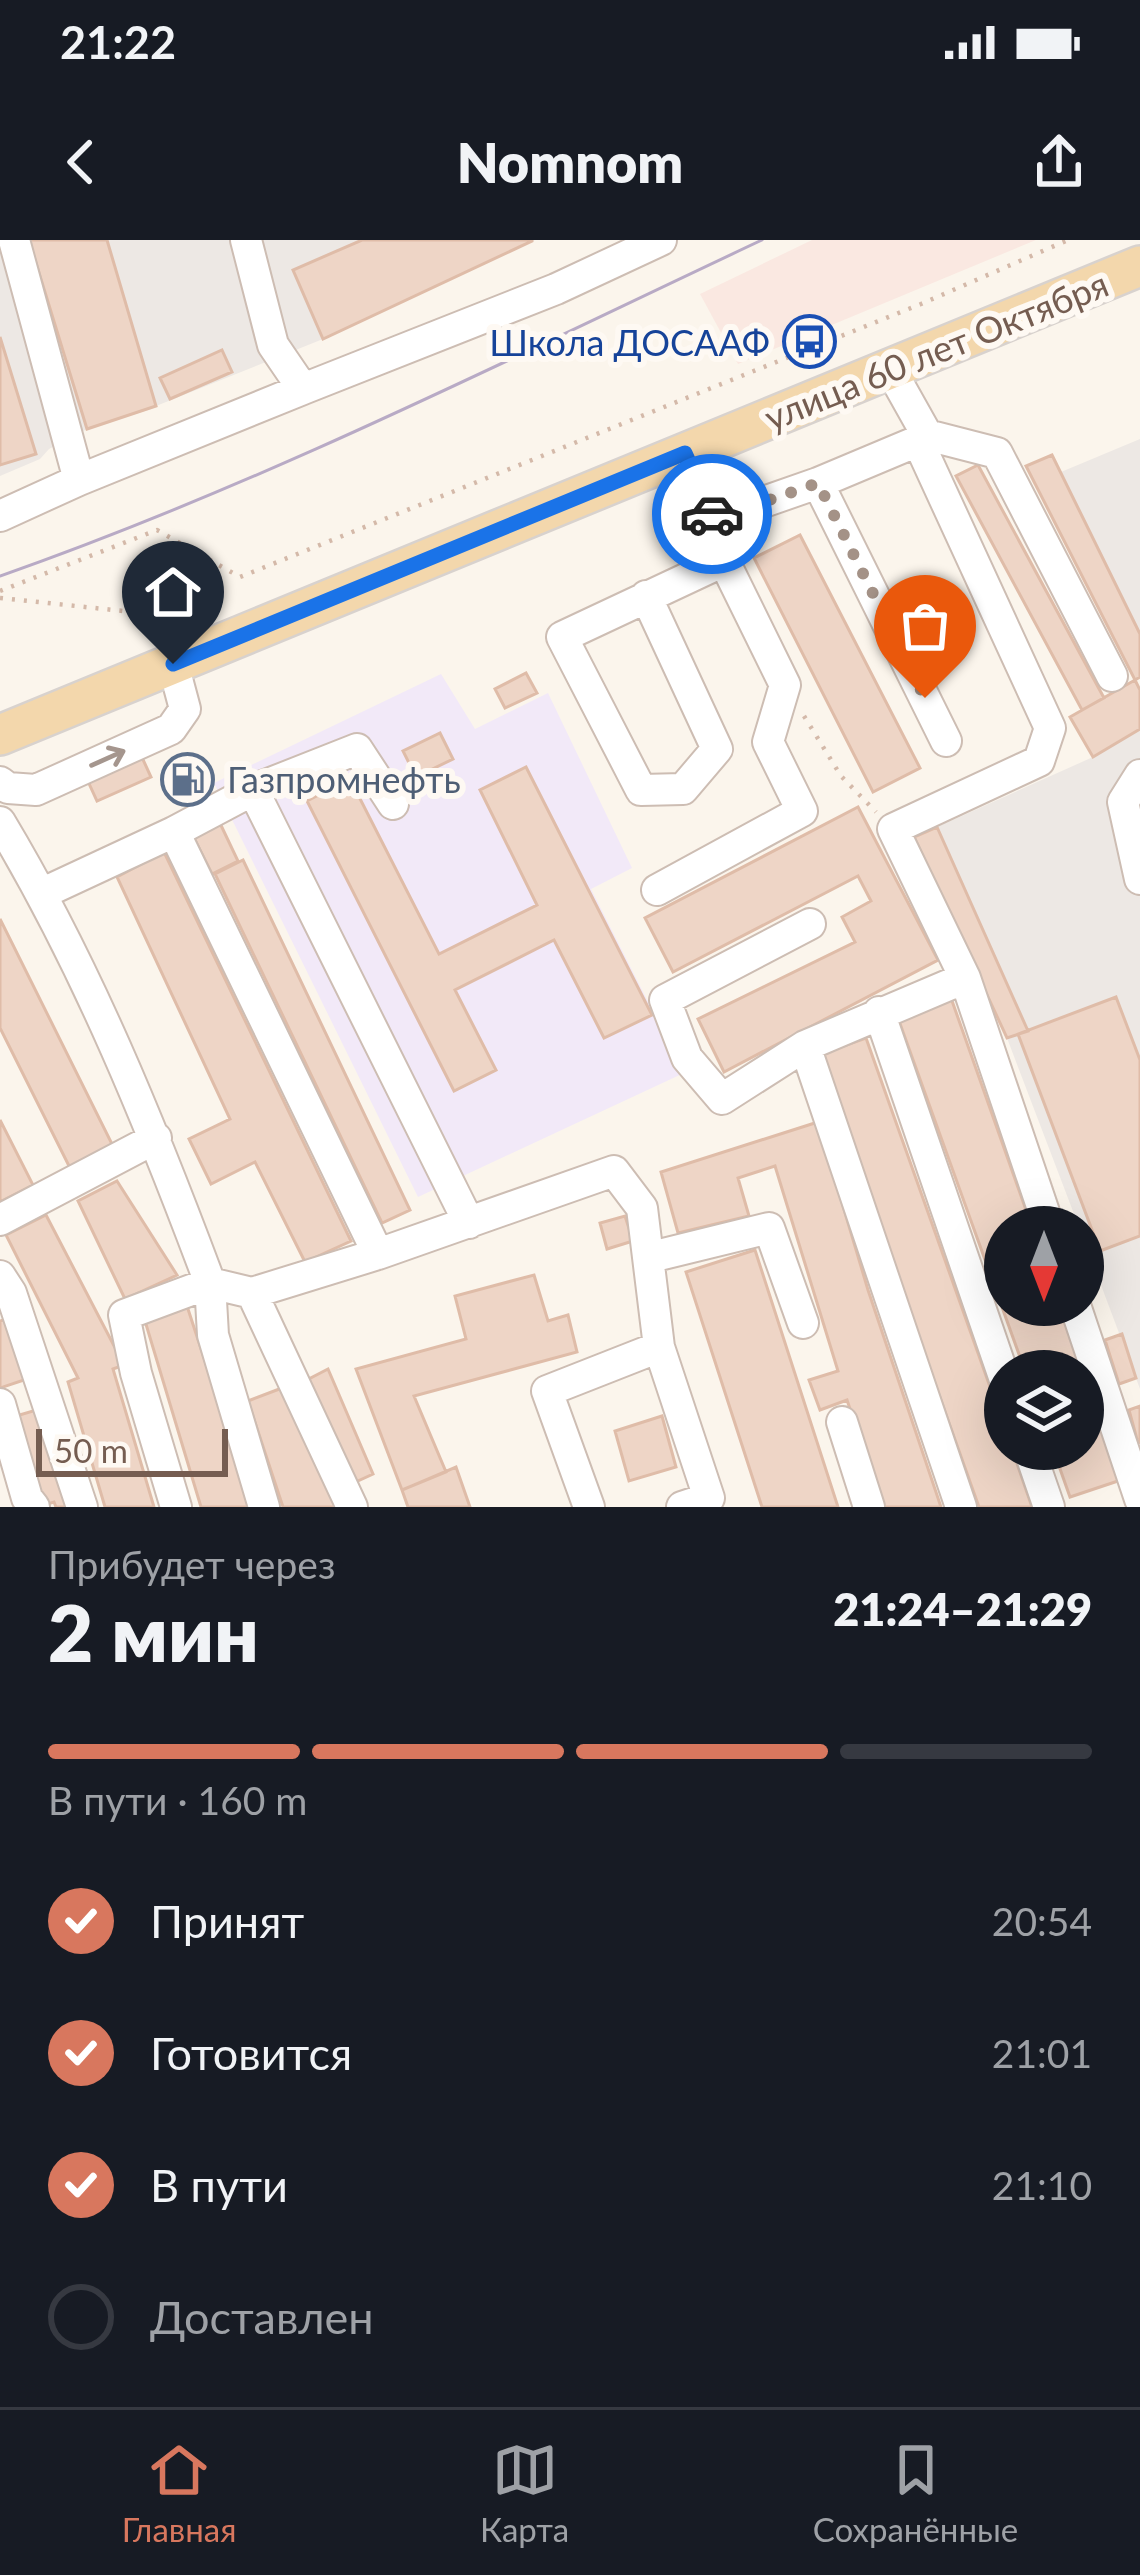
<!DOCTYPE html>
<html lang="ru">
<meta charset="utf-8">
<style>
body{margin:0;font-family:Lato,sans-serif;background:#242831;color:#f1f3f6;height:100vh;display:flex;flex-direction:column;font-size:45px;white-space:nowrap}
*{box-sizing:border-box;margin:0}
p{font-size:39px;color:#9ea1a6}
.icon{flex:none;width:66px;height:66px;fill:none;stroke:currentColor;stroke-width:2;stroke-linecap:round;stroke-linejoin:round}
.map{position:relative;height:1267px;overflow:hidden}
.panel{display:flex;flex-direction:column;background:#171b24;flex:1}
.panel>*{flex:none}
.needle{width:78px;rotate:180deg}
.buttons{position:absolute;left:984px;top:966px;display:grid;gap:24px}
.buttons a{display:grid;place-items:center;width:120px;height:120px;border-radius:50%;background:#171b24;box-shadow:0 12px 48px #0002;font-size:60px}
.scale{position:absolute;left:36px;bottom:30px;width:192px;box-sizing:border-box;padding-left:12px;border:6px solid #755d51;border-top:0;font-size:33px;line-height:42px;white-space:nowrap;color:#755d51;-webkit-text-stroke:9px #fef9f3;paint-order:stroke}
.pin{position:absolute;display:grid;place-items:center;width:102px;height:102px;color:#fff;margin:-123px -51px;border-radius:50% 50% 50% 0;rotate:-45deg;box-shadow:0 0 12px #0007}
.pin .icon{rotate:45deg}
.courier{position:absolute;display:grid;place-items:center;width:120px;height:120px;margin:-60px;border:9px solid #1a73e8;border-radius:50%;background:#fff;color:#222;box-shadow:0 3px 15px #0007}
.overview em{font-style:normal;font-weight:800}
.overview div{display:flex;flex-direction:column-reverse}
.overview{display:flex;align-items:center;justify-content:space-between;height:204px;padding:0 48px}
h1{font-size:78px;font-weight:800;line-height:90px}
.bar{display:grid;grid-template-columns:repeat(4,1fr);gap:18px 12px;align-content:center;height:144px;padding:0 48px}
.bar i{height:15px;border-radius:9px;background:#363941}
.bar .selected{background:#d8775e}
.bar p{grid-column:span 4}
ol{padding:0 48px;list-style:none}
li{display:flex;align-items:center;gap:36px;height:132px}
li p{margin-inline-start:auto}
li .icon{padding:12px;border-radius:50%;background:#d8775e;color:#fff;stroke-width:4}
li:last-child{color:#9ea1a6}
li i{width:66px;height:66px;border:6px solid #363941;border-radius:50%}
.status{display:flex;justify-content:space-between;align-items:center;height:84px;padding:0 60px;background:#171b24;direction:ltr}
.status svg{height:33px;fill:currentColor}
header{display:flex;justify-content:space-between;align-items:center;height:156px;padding:0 48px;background:#171b24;font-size:54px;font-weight:800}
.dock{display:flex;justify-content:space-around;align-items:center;height:168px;border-top:3px solid #363941;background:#171b24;font-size:33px;color:#9ea1a6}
.dock a{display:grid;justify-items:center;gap:6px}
.dock .selected{color:#d8775e}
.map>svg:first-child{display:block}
</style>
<div class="status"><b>21:22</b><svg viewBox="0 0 49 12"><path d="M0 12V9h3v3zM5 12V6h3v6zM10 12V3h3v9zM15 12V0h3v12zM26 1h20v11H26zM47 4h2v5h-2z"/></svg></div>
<header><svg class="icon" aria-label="back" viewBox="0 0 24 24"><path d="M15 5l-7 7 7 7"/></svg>Nomnom<svg class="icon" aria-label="share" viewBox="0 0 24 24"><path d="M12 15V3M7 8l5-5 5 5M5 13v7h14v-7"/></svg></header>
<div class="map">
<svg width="1140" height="1267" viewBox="0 0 1140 1267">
<rect width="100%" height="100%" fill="#fbf5ec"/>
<path fill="#fae8e1" d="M812,0h224l-298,124 -38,-70z"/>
<path fill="#ede8e4" d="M0,0h535l-212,99 -167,67 -69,23 -38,20 -9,10 -40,17z
M1140,199v195l-79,-162z
M1140,489v660l-57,-152v-10h-4l-72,-189 21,-8 -91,-203 156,-70z"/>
<path fill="#f2e9f8" d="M441,434l34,55 73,-36 84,175 -41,21 93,184 -266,124 -204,-414z"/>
<path fill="#eed5c6" stroke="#dfbca8" stroke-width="3" d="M29,0h78l49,166 -69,23z
M362,0h170v1l-209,98 -30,-69z
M0,97l36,117 -36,11z
M222,110l10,22 -62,27 -10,-21z
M1052,215l88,179v43l-5,3 -109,-214z
M978,225l126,233 -22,12 -126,-234z
M800,295l120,233 -47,24 -119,-234z
M526,433l11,20 -32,15 -10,-19z
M1135,440l5,10v39l-47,28 -23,-40z
M440,493l13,26 -37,18 -13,-26z
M140,513l11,24 -54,24 -11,-24z
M188,522l14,8 -14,26 -14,-7z
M526,527l126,248 -48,23 -50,-98 -99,50 41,80 -42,21 -147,-290 43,-22 89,175 98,-49 -57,-115z
M858,567l80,153 -214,112 -26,-53 157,-77 -13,-25 29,-16 -13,-25 -185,96 -28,-54z
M218,579l20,42 -26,13 -21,-42z
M937,587l91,204 -21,7 -93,-201z
M164,612l187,389 -46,21 -50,-100 -44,22 -22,-45 41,-20 -113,-242z
M243,620l167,350 -28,13 -167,-349z
M0,679l113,227 -43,22 -70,-140z
M1116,757l24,63v176l-40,15 -82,-217z
M951,758l81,229h-27v78h54l23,66h-57l-127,-353z
M866,798l139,391v20h7l20,58h-53l-161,-452z
M0,880l33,65 -33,17z
M818,882l50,168 73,217h-58l-36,-107 -27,10 -11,-30 29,-9 -63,-205 -37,12 11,38 -71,17 -17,-61z
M117,941l60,94 -52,24 -47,-98z
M46,975l78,150 -11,4 41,138h-49l-37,-125 10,-4 -72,-143z
M625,976l8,25 -26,8 -7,-26z
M755,1010l83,257h-76l-76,-235z
M534,1035l14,46 20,-6 9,37 -163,44 32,76 -44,18 -46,-121 110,-30 -11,-43z
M187,1066l49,150 16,51h-51l-56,-186z
M9,1078l18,61 -27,9v-67z
M1122,1094l14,44 -17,6 -14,-44z
M328,1129l45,105 -24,11 -44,-104z
M1083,1132l38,108 -51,17 -17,-48h30z
M282,1148l57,119h-56l-35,-106z
M1140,1166v36l-2,1 -9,-33z
M43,1168l30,99h-17l-2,-5 -10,3 -28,-89z
M662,1176l14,51 -47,14 -14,-50z
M456,1227l14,40h-62l-6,-17z"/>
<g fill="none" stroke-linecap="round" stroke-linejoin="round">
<defs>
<path id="minor" d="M303,149l253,-100 105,-49
M927,195l70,18 115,223
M79,240l224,-91 -30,-44 -27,-105
M818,243l100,-42
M0,276l79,-36 -65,-240
M715,279l103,-36 128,258
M646,356l71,153 -34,40 -42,1 -79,-153 162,-76
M1140,535l-17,27 17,77
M0,542l8,6 28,2 135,-61 14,-20 -12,-45
M253,550l216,433
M0,582c87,145 151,303 210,461l42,10 126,-39 236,-83 28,37 17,139 50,151 -27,9
M174,592l79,-42 104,-41 36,55
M657,650l145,-79 -34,-69 17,-57 -61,-124 -9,-42 -30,-66
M43,653l131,-61 204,422
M810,684l-145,76 22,58 35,41 83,-53 160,-68 -72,-149 146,-68 11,-33 -132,-287 9,-6 -37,-66
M965,738l84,249
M879,772l126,368
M805,806l156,461
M0,980l156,-82
M651,1017l118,-29 34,95
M0,1036l11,17 71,214
M252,1053l100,214
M1075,1065l65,194
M0,1164l27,94 7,9
M842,1182l27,85
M1029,1209l20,58
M176,1267l-40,-134 -12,-58 86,-32 3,52 51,172
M589,1267l-42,-116 112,-44"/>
<path id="major" d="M0,495l1140,-469"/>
</defs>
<use href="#minor" stroke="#cdbdb3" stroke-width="34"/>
<use href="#major" stroke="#d8d2ce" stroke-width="44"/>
<path stroke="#d4b9a9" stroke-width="4.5" stroke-dasharray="3 9" stroke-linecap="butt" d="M0,351l157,-61 83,47 681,-273 147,-64
M0,358l142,15
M804,476l37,60 35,36"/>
<use href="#minor" stroke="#fff" stroke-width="30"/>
<use href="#major" stroke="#f3d7ac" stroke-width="39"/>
<path stroke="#b8aac5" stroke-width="3" d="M0,336c260,-91 513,-219 762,-336"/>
</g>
<defs><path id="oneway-shaft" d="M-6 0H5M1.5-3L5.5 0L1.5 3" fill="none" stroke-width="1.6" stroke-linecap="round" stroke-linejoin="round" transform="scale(3)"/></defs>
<use stroke="#a5968e" href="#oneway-shaft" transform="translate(108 518) rotate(-24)"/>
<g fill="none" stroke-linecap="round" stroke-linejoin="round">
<path stroke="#a49287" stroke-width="12" stroke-dasharray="0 21.6" d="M712,274l3,5 103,-36 107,215"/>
<path stroke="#1a73e8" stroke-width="15" d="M173,424l512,-211 27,61"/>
</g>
<defs>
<symbol id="bus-ring" viewBox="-11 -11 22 22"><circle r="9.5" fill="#fef9f3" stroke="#1a4fb4" stroke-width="1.5"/><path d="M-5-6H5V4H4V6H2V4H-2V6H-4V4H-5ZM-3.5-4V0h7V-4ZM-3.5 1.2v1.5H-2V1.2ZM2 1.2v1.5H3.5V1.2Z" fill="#1a4fb4"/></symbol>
<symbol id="fuel-ring" viewBox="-11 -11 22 22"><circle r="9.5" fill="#fef9f3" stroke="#5c6f8a" stroke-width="1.5"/><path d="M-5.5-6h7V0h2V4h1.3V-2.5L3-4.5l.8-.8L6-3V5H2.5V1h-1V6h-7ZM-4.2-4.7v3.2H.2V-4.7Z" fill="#5c6f8a"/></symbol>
</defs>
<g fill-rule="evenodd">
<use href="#bus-ring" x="780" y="72" width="59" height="59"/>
<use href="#fuel-ring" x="158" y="510" width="59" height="59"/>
</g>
<g text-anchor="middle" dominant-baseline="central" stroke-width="12" stroke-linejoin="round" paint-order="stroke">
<g font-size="36" fill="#164399" stroke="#fef9f3" text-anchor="end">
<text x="770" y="102">Школа ДОСААФ</text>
</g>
<g font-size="36" fill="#755d51" stroke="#fef9f3">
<text transform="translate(936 110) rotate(-22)">улица 60 лет Октября</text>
</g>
<g font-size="36" fill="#4e5e75" stroke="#fef9f3" text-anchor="start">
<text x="227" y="539">Газпромнефть</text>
</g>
</g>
</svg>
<div class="buttons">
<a><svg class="needle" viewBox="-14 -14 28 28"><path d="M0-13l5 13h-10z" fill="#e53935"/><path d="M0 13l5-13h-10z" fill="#9ea1a6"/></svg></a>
<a><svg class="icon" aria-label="layers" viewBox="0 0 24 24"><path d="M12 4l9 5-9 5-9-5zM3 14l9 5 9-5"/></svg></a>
</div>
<div class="scale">50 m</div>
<div class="pin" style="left:925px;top:458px;background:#ea580c"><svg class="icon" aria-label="bag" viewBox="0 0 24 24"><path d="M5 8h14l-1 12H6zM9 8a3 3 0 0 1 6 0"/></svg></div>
<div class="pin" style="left:173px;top:424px;background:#1f2937"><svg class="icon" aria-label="home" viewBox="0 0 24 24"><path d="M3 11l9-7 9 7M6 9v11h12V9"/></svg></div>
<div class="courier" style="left:712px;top:274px"><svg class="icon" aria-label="car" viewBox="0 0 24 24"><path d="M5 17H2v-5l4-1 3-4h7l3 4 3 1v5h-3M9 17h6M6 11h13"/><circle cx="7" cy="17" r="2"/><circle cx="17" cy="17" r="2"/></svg></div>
</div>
<section class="panel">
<div class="overview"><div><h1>2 мин</h1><p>Прибудет через</p></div><em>21:24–21:29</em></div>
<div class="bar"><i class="selected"></i><i class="selected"></i><i class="selected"></i><i></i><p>В пути · 160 m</p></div>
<ol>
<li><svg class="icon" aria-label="check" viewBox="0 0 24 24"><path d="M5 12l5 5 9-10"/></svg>Принят<p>20:54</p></li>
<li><svg class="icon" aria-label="check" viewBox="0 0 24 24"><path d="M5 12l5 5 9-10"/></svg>Готовится<p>21:01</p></li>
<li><svg class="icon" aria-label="check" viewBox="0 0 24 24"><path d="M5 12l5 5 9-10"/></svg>В пути<p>21:10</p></li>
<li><i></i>Доставлен</li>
</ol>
</section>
<nav class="dock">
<a class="selected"><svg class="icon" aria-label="home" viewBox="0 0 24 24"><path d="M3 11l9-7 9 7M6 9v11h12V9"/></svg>Главная</a>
<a><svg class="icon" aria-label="map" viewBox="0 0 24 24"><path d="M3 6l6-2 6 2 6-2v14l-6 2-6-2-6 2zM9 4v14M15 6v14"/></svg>Карта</a>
<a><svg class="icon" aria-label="saved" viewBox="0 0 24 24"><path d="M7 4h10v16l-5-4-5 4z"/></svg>Сохранённые</a>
</nav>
